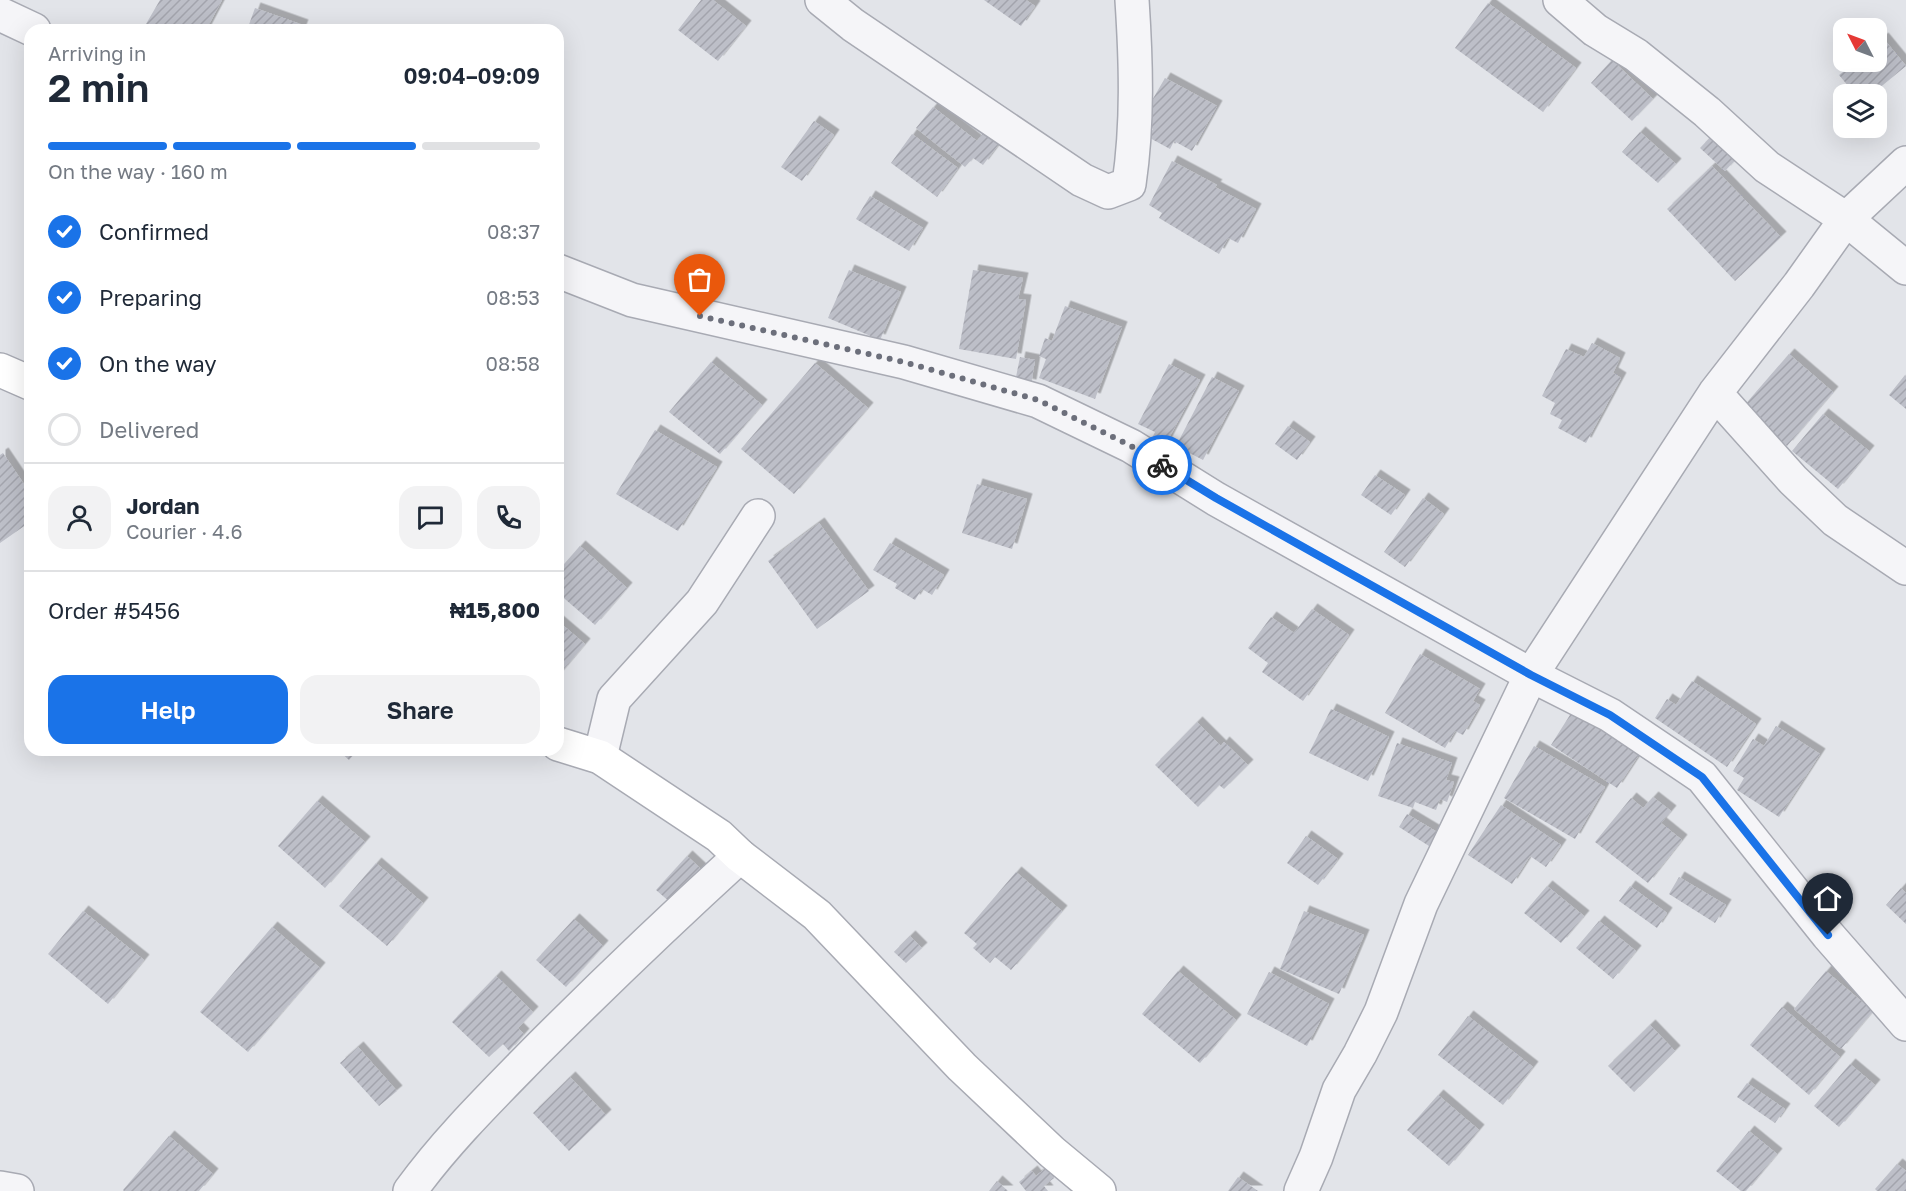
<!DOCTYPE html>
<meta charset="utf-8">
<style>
body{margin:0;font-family:"Golos Text",sans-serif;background:#f2f2f3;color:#1f2937;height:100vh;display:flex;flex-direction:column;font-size:22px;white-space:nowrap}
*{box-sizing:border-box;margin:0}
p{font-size:20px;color:#747a83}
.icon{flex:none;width:33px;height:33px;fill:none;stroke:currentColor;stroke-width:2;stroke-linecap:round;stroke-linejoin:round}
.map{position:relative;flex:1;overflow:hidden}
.sheet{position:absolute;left:24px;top:24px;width:540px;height:732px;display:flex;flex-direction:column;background:#fff;border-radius:18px;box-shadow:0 6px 24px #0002}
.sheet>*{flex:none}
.needle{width:39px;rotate:312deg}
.fabs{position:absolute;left:1833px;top:18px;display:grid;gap:12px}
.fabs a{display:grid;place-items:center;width:54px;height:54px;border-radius:12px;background:#fff;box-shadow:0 6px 24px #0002;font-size:30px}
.pin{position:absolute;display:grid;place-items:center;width:51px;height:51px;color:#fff;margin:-62px -26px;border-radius:50% 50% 50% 0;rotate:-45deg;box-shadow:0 0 6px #0007}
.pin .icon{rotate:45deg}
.courier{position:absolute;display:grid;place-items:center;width:60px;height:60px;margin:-30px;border:4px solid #1a73e8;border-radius:50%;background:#fff;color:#222;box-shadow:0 2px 8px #0007}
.head em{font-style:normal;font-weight:600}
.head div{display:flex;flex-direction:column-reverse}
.head{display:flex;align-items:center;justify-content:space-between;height:102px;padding:0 24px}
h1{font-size:39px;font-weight:600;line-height:45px}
.bar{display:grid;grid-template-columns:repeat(4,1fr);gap:9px 6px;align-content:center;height:72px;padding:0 24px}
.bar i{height:8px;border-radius:4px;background:#e0e1e3}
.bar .selected{background:#1a73e8}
.bar p{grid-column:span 4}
.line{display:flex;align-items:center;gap:15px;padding:0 24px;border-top:2px solid #e0e1e3}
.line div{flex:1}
.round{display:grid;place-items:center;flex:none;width:63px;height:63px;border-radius:18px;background:#f2f2f3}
ol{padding:0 24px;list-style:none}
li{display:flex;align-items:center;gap:18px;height:66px}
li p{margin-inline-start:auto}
li .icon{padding:6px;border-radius:50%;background:#1a73e8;color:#fff;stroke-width:4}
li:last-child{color:#747a83}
li i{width:33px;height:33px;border:3px solid #e0e1e3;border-radius:50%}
.primary-button{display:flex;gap:12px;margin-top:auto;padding:12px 24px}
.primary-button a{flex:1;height:69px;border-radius:18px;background:#1a73e8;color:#fff;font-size:24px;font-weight:600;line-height:69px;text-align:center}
.primary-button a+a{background:#f2f2f3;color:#1f2937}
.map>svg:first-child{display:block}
</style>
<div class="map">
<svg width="1906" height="1191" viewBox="0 0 1906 1191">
<defs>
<pattern id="building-hatch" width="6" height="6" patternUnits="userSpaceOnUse" patternTransform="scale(1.5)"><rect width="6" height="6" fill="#bdbfc8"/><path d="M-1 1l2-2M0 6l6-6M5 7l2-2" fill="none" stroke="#a3a4ad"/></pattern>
<filter id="shadow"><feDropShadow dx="5.5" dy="-5.5" stdDeviation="0" flood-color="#0004"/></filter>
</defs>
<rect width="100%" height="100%" fill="#e2e4e9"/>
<path fill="url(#building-hatch)" filter="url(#shadow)" d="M160,0h62l-16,30h-50l-10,-6z
M701,0h12l33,26 -28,35 -40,-31z
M984,0h42l9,6 -14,20z
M1488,3l88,65 -33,44 -88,-64z
M255,8l48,17 -2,5h-54z
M1883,38l23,28 -34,28h-11l-3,-4 -4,3 -15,-18 17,-13h20v-18z
M1612,60l41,39 -21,22 -41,-38z
M1165,78l52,28 -25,45 -18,-10 -4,8 -22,-12 5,-8 -13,-8z
M933,107l44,34 9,-12 15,12 -18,24 -10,-7 -8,9 -49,-39z
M814,121l20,14 -32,46 -21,-14z
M1718,129l25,23 -18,19 -25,-23z
M1640,132l36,32 -18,19 -36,-31z
M912,134l46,34 -21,29 -46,-34z
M1172,161l45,24 -2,2 41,22 -18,34 -10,-5 -9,16 -60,-36 3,-5 -13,-8z
M1712,166l69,71 -46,44 -68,-72z
M870,196l53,32 -14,23 -53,-32z
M849,270l52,22 -21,48 -52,-22z
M973,270l50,8 -5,21 8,1 -10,59 -57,-10z
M1065,306l57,21 -27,72 -56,-21 7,-19 -7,-3 6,-18 7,3z
M1592,343l28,15 -7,15 8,5 -35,65 -28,-15 4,-8 -12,-6 5,-11 -13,-7 24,-47 18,8z
M1789,354l44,38 -46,54 -44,-39z
M1020,357l15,3 -4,25 -16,-3z
M711,362l51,43 -42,49 -51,-42z
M815,363l53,45 -74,86 -53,-45z
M1169,364l31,16 -39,73 -13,-7 7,-14 -17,-8z
M1905,375l1,1v33l-17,-14z
M1212,377l27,14 -36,69 -27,-14z
M1823,414l46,37 -31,38 -46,-38z
M1288,426l22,16 -13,18 -22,-16z
M655,430l62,37 -39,64 -62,-37z
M3,453l27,40v29l-30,21v-88z
M1375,475l30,20 -14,20 -30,-20z
M977,484l50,15 -15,50 -50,-16z
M1423,498l21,16 -39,53 -21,-15z
M819,523l50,68 -52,38 -49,-68z
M890,543l54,32 -12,20 -10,-6 -7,11 -20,-12 2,-4 -24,-14z
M580,546l47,42 -32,37 -37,-32v-22z
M1312,609l37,26 -46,66 -41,-29 6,-9 -20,-15 23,-31 23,16z
M558,621l27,23 -27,32z
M1420,654l60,35 -7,12 7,4 -17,30 -8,-4 -10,17 -60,-35z
M1692,681l64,43 -29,43 -72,-49 12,-19 9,6z
M1575,707l67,43 -25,38 -66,-43z
M1331,709l58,28 -21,44 -59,-28z
M1197,722l24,24 3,-4 24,23 -24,24 -5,-4 -21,22 -43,-42z
M1776,726l44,28 -41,63 -42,-27 7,-12 -11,-7 20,-32 11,7z
M1397,743l55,20 -6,17 8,2 -7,20 -7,-3 -4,11 -21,-8 -2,6 -35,-12z
M1534,746l71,41 -30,52 -71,-41z
M338,750h20l-9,10z
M1653,797l18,14 -10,12 21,17 -34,43 -53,-41 36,-44 12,10z
M317,801l48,41 -40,46 -47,-42z
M1501,805l60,40 -15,22 -16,-11 -18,28 -44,-29z
M1407,814l30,18 -8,14 -30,-19z
M1306,836l32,23 -20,26 -31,-22z
M687,856l14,13 -30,34 -15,-13z
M376,863l47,40 -36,43 -48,-40z
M1016,872l46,39 -51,59 -16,-13 -5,6 -17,-15 4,-4 -13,-11z
M1679,877l47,28 -11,18 -46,-29z
M1547,886l37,30 -23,27 -37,-30z
M1630,886l37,27 -10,15 -38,-27z
M1901,888l5,5v31l-20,-19z
M83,911l61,49 -36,44 -60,-50z
M1304,911l60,24 -25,59 -59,-25z
M574,919l29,27 -37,41 -30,-27z
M1599,921l37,30 -23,28 -37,-31z
M272,927l48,41 -72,84 -48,-40z
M910,936l12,12 -16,15 -12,-11z
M1178,971l58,49 -36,43 -58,-49z
M1826,971l47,40 -32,38 -47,-40z
M1269,972l60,32 -22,42 -60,-32z
M496,976l37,36 -15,16 6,6 -15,17 -6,-7 -14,13 -37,-35z
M1782,1007l58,50 -31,38 -59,-50z
M1468,1016l65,51 -30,38 -65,-50z
M1650,1025l25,26 -41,41 -26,-26z
M358,1047l39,44 -18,15 -39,-43z
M1850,1064l25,21 -36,42 -25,-21z
M570,1077l36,38 -37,36 -36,-38z
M1747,1083l38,26 -10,14 -38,-26z
M1438,1095l41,35 -30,36 -42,-36z
M1749,1131l28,23 -31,37h-5l-25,-20z
M169,1136l44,38 -14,17h-75l-1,-1z
M1897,1164l9,7v20h-29l-2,-2z
M1046,1168l8,10 -10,8 4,5h-22l-7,-9 13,-11 4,5z
M1238,1177l20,14h-30z
M997,1181l11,10h-19z"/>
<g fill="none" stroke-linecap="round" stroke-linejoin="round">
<defs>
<path id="street" d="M822,0l31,25 229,155 26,12 21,-8c9,-61 7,-123 3,-184
M1560,0l35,30 41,25 71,57 60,55 79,52 60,49
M0,14l34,16
M558,271l74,29 272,62 134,39 93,45 85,53 315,176 79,40 92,62 126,158 78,89
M1715,393l78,87 42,40 71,48
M600,757l14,-58 88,-97 56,-86
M0,1188l17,3
M410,1191c36,-50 82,-95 125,-139 67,-67 135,-132 205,-196
M1301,1191l15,-34 23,-67 21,-36 21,-42 40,-108 110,-229 184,-282 84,-108 47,-66 60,-56"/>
<path id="secondary" d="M0,370l30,13
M558,744l42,13 119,79 21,20 77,59 145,152 90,85 47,39"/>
</defs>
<use href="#street" stroke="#a8aab3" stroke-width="36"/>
<use href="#secondary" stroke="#a8aab3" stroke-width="36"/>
<use href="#street" stroke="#f5f5f8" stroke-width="33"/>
<use href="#secondary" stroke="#fff" stroke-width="33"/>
</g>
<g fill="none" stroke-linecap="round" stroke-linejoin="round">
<path stroke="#6c6f7b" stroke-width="6" stroke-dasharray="0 10.8" d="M700,316l204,46 134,38 93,46 31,19"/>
<path stroke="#1a73e8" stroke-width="8" d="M1162,465l54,33 315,177 79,40 92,62 126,158"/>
</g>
</svg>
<div class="fabs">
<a><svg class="needle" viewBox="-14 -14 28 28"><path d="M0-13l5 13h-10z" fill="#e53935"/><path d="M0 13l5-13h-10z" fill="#747a83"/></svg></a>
<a><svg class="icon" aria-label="layers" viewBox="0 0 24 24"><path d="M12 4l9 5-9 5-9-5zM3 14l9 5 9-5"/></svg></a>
</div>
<div class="pin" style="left:700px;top:316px;background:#ea580c"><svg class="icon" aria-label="bag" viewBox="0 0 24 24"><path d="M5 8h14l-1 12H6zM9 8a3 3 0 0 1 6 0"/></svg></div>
<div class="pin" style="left:1828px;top:935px;background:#1f2937"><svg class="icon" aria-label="home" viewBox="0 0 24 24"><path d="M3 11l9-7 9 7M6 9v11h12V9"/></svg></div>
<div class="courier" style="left:1162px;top:465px"><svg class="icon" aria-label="bike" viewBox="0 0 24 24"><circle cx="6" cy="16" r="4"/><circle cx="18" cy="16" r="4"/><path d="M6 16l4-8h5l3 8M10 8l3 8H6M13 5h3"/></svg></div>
<section class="sheet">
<div class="head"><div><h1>2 min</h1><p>Arriving in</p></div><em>09:04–09:09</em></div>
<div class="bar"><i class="selected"></i><i class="selected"></i><i class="selected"></i><i></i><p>On the way · 160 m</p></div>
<ol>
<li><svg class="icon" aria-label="check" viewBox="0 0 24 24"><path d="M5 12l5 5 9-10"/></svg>Confirmed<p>08:37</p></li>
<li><svg class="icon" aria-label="check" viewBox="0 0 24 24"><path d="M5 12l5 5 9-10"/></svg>Preparing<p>08:53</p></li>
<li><svg class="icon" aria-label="check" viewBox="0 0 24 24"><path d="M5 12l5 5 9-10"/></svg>On the way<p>08:58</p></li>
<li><i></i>Delivered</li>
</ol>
<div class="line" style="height:108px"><a class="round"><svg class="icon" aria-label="person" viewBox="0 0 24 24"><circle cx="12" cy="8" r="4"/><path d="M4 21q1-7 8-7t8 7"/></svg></a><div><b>Jordan</b><p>Courier · 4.6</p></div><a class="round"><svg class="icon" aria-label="chat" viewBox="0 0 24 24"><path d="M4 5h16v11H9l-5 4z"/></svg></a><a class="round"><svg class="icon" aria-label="phone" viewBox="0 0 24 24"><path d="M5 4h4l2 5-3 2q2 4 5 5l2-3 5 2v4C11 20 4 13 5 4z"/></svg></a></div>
<div class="line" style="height:78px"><div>Order #5456</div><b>₦15,800</b></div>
<div class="primary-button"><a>Help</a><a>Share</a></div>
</section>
</div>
